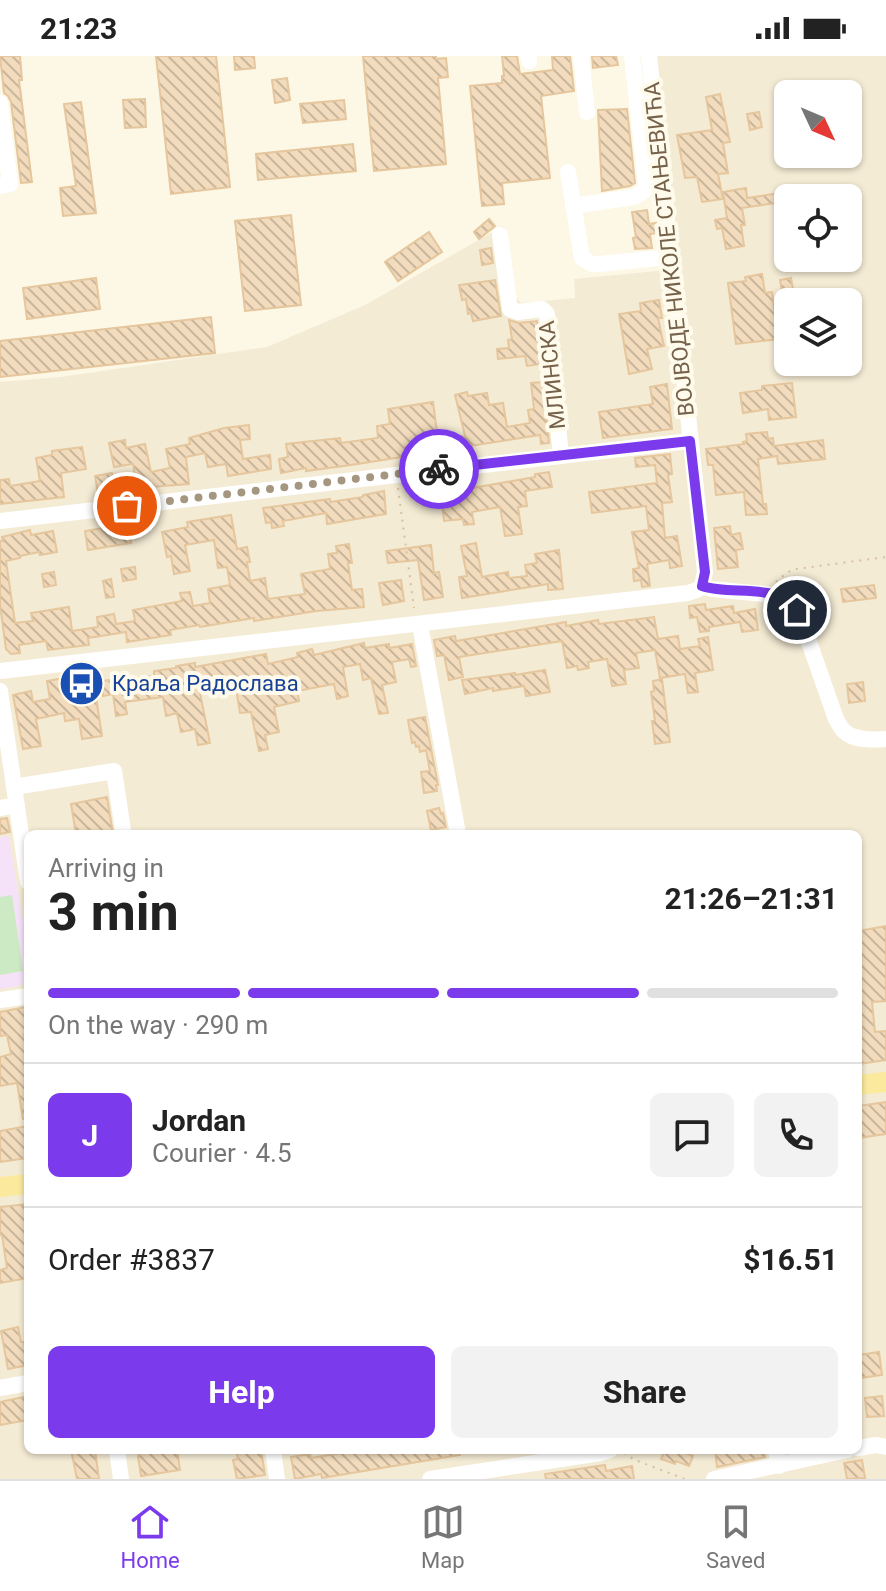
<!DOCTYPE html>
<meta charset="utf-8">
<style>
body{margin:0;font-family:Roboto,sans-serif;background:#f2f2f2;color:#222;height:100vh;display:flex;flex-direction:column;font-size:30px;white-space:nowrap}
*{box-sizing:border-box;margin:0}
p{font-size:26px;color:#767676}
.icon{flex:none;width:44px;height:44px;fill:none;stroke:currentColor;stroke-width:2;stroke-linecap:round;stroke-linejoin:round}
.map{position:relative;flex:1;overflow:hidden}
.drawer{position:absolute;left:24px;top:774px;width:838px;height:624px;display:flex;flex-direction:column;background:#fff;border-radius:12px;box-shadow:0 2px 6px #0004}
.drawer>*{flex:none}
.needle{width:52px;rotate:134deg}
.buttons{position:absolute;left:774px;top:24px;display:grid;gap:16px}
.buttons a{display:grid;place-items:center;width:88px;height:88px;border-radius:12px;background:#fff;box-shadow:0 2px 6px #0004;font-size:40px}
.pin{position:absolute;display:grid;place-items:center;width:68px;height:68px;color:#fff;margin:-34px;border:4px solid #fff;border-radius:50%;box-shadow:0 2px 8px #0007}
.courier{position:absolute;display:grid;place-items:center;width:80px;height:80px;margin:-40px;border:6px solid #7c3aed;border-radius:50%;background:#fff;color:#222;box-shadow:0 2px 10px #0007}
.overview em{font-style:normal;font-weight:700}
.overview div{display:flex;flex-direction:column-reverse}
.overview{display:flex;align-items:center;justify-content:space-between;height:136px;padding:0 24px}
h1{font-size:52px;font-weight:700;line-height:60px}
.bar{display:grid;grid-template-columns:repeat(4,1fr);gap:12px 8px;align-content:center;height:96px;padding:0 24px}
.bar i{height:10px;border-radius:6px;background:#e0e0e0}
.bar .on{background:#7c3aed}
.bar p{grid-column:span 4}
.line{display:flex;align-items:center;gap:20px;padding:0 24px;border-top:2px solid #e0e0e0}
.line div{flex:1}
.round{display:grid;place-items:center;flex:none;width:84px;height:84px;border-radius:12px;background:#f2f2f2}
.cta{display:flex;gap:16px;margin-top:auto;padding:16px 24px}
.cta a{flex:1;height:92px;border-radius:12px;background:#7c3aed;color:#fff;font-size:32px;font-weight:700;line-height:92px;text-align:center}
.cta a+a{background:#f2f2f2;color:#222}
.status{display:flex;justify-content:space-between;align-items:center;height:56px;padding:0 40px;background:#fff;direction:ltr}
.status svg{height:22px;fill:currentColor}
.tabs{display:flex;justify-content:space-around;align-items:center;height:112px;border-top:2px solid #e0e0e0;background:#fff;font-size:22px;color:#767676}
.tabs a{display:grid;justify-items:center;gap:4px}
.tabs .on{color:#7c3aed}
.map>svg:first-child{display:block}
</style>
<div class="status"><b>21:23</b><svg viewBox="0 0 49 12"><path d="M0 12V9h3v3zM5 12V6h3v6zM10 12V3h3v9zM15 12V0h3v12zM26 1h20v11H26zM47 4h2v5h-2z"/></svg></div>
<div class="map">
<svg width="886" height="1423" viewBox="0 0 886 1423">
<defs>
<pattern id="building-back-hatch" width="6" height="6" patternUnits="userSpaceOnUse" patternTransform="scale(2)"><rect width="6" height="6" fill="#f2dcbd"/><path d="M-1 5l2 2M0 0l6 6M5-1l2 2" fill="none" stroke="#c9b69c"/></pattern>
</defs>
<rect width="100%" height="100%" fill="#fcf8e5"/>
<path fill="#f4ebd4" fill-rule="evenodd" d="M655,0h231v1423h-886v-1097l61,-5 206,-30 98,-42 138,-79 11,69 7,8 54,-5 -1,-19 104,-10zM788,38h60v60h-60zM788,142h60v60h-60zM788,246h60v60h-60zM28,778h830v616h-830z"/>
<path fill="#f5e2f9" d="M9,780l19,116v26l-9,8 -19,3v-152z"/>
<path fill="#cceac3" d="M12,839l11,76 -23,4v-78z"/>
<path fill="url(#building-back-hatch)" stroke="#e5c69d" stroke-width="2" d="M0,0h20l2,24h-3l13,102 -11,1 -10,-81 -3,-6 -4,-3z
M156,0h60l14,131 -59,7z
M234,0h20l1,12 -20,2z
M363,0h73v3l10,-1 2,19 -10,1 8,86 -72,7z
M502,0h15l3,18 33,-4 -1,-14h18l4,35 -33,5 9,82 -48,5 2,21 -22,2 -12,-120 32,-3v-7h2z
M592,0h24l2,9 -25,3z
M287,22l3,22 -15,3 -3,-23z
M720,38l10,48 -7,1 5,30 -10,1 5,25 -21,3 -5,-25 -12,1 -8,-43 35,-5 -6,-33z
M145,43l1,28 -21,1 -2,-28z
M344,44l2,19 -43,4 -3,-19z
M81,46l15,111 -33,3 -3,-28 16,-2 -12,-82z
M627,53l8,74 -5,3 -28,5 -4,-81z
M759,56l3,15 -12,3 -3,-16z
M353,88l3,27 -98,9 -2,-26z
M746,132l1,10 33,-5 2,9 -40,6 3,17h-4l3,21 -18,3 -4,-21 -5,1 -2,-9 12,-2 -4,-26z
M647,154l2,14 7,-1 1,10 -7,1 2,14 -17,1 -2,-11 3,-1 -4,-25z
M291,159l10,90 -56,6 -10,-90z
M489,163l6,7 -16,13 -5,-7z
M429,176l13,20 -44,29 -13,-19z
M491,192l2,15 -11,2 -2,-15z
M762,218l3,19 7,-1 5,38h2l1,9 -44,5 -8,-61 18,-2 -1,-4z
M96,222l4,31 -73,10 -4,-31z
M791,222l2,11 -11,2 -2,-11z
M495,224l6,36 -28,5 -2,-8 -3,1 -2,-15 -4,1 -3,-15z
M659,244l3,18h-4l6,28 -17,3 5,20 -23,5 -10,-60 22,-3 -1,-8z
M211,261l4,36 -215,24v-36z
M509,264l10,3 18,-2 4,43 -14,2 -2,-10 -27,3 -1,-10 12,-1 -1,-8 4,-1z
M543,326l6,61 -8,1 -1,-9 -77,12v3l-16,3 -1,-3 -95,15 -45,6v-3l-25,5 -2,-14 9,-2 -2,-13 54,-6 1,5 37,-5 -1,-12 13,-2 -2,-15 45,-7 5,38 27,-4 -10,-41 12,-3 1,4 19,-3 2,12 14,-2 4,24 23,-4 -2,-13 6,-1 -3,-26z
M792,327l4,34 -27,3 -1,-11 -25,4 -3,-20 22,-3v-4z
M667,328l5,45 -69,9 -4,-26 54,-8 -3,-17z
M249,369l1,14 -10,1 3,19 27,-4 1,14 -43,7 -2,-12 -18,3 -3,-14 -19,4 3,27 -52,4 -4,-24 -19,3 -5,-24 16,-3 1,8 19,-4 6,28 19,-4 -4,-19 24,-5 -1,-6 35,-10z
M767,376l1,7 5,-1 1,8 49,-6 2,19 -47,5 -1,-8 -19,3 5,45h3l1,10 -21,1 -2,-23 -28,3 -3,-30h-5l-2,-16 38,-5 -1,-2 4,-1 -1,-7z
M82,391l4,22 -25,4 3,24 -64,7v-24l9,-1 1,7 30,-5 -4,-23 16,-3v-4z
M670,398l2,20 -4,1 4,27 -10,1 3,35 12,-2 5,30 -12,2 -1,-8 -22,4 3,22 -8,1 -1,-7 -7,1 -1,-12 6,-1 -7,-36 17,-2 -3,-24 -54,7 -3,-21 68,-9 -2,-18 -19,2 -1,-9z
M549,416l3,15 -27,4 2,15 -9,1 4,27 -17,2 -5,-29 -28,5 2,12 -10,1 -1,-6 -19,2 -2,-17h-4l-1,-15 18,-1v3l80,-14v-3z
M112,417l3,17 -17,3 -3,-17z
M384,435l2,23 -59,10 -1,-11 -43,8 1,5 -12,2 -1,-6 -5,1 -3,-15 67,-9v3l33,-5v-2z
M231,459l6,34 10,-2 3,15h-3l3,19 15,-3 3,21 37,-5 -4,-20 29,-5 -2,-15 9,-1 -1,-7 13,-2 3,19h-4l4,27 10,-1 2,18 -48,4 -62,10v-3l-54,9 -1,-2 -29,5 1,5 -44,7 -1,-10 -38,6 1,7 -41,5 -2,-9 -27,4 1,8 -9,1 -5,-5 -6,-44v-64h3l-1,-4 28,-7 1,5 22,-4 4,21 -17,3 -1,-3 -19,4v2l-14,3 9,62 18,-2 -2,-8 38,-6 3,24 26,-4 -1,-10 17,-3 2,10 19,-3 -2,-11 49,-9 -2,-8 10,-1 3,14 17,-3 -2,-14 22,-4 -3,-18 -9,1 -4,-28 -29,5 5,26 -16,3 -3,-18 -4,1 -5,-25 26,-5 -1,-5z
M128,468l3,19 -43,7 -3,-19z
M730,470l1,9 9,-2 3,16 -7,1 2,17 -20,2 -4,-41z
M476,487l6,34 26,-5 1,6 18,-2 -2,-11 12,-2 -2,-9 24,-4 4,39 -15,1v-6l-86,14 -3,-21 8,-1 -6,-30z
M431,489l3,28 5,-1 4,25 -19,3 -6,-40 -30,3 -2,-12z
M135,511l1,12 -13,2 -2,-12z
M54,516l2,13 -12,2 -2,-13z
M111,523l3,18 -8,1 -3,-17z
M401,524l3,21 -21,4 -4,-22z
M874,529l2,13 -33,4 -2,-13z
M705,548l1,6 27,-4 1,7 21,-4 3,21 -16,2 -2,-10 -31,5v4l-9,1 -3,-15 -7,1 -1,-12z
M654,561l4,22 20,-3 2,13 20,-3 -2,-7 10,-2 5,33 -18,3 3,19 -10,1 -3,-19 -25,4 -5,-28 -19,3 3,15 -15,2 2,14 -14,2 -5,-27 -19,3 1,6 -11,2 -1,-4 -10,2 -5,-27 -103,16 4,20 -14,3 -5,-25 -7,1 -3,-16 21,-4 1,5 110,-19v4l32,-6 1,4z
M364,587l1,5 24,-4v4l23,-4 4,22 -5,1 -2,-8 -17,3 4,20 -14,3 6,28 -9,1 -8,-36 -8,2 -3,-16 -17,3 5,29 -11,3 -3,-15 -37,7 2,10 -25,6 5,25 -14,3 3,14 -9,2 -8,-39 -11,1 -5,-31 -36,6 11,55 -12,2 -3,-16 -14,3 -4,-19 -11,3 -3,-19 -38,5 2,12 -11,2 -3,-22 -10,2 -2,-15 53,-5v-5l22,-3v-2l19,-3v4l71,-13 2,10 30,-7 -1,-4 15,-4 2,6z
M545,614l5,22 -24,4 -2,-10 -31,5v-3l-28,6 -3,-14 53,-7v2z
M64,622l3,17 28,-5 7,46 -20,3 -3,-20 -14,2 -1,-8 -28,6 5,27 -18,3 -10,-54 18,-4 2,11 17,-3 -3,-18z
M662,623l8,63 -15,2 -3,-23h3l-4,-29 3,-1 -1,-10z
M863,626l2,19 -16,2 -2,-19z
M425,661l13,68h-2l1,6 -13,2 -3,-21 9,-1 -4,-21 -6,2 -1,-6 -3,1 -1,-5 -3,1 -4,-23z
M107,741l6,37h-37l-5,-30z
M439,752l2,6 2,-1 3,14 -15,3 -4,-19z
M7,762l3,14 -10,2v-15z
M886,870v75l-14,1 3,30 11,-1v29l-27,4 -1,-36h4l-4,-31v-66z
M26,951l2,26 -4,1 4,19v66h-5l-6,-36 -17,3v-29l11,-3 -4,-19 -7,1v-24z
M886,1046v32l-28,4v-32z
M28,1070v13h-3l3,19 -28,4v-31z
M28,1148v74l-28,5v-13l7,-2 -5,-33h-2v-28z
M18,1271l3,15h3l4,23 -20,4 -7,-38z
M879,1296l3,23 -22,3 -2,-23z
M28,1340v24l-28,5v-23z
M882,1340l2,20 -17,1 -2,-19z
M71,1394h24l4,29h-22z
M139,1394h38l3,20 -39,6 -3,-20 2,-1z
M236,1394h25l4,25 -28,4 -4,-19 5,-1z
M359,1394h101v5l-138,23 -1,-4 -26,5 -4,-22 19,-3 1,4z
M665,1394h14l14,6 -4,10 -13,-5 -1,3 -14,-5z
M715,1394h49l1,7 -48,10z
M862,1404l3,18 -18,1 -3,-16z
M605,1409l1,6 26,-5 2,13h-88l-1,-5z"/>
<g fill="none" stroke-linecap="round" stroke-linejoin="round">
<path stroke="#d7c0a0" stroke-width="2" stroke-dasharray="2 6" stroke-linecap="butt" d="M398,432l16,120
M776,526l12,-10 8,-3 90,-12
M624,1397l11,7 50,19"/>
<path stroke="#fff" stroke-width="16" d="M528,0l1,5
M581,0l6,56
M649,0l56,516 -3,14
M0,47l10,81 -10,2
M568,116l14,86 10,6h7l71,-7
M573,150l61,-9 9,-5 3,-7 -14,-129
M500,179l10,74 8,3 24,-3 5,5 14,142
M0,465l690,-80
M420,569l38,209
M0,615l688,-78 9,-3 5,-4 9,3 64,6 17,8 9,16 35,100c3,4 4,9 8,12 10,10 29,9 42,8
M0,635l28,191
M14,731l100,-16 9,59
M0,752l17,-3
M0,944l28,-4
M0,1332l28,-5
M858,1392l18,-3 10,2
M117,1394l4,29
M273,1394l4,29
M776,1394l3,16
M430,1423l171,-26 9,-3
M714,1423l133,-29"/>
<path stroke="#fbea9e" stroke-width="20" d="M858,1029l28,-3
M0,1131l28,-3"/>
</g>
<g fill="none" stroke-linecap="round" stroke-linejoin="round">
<path stroke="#a59680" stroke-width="8" stroke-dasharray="0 14.4" d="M127,450l312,-37"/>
<path stroke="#7c3aed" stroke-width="10" d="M439,413l251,-28 15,131 -3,14c30,10 75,-4 95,24"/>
</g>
<defs>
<symbol id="bus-disc" viewBox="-11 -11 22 22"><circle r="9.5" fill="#1a4fb4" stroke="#fffbec"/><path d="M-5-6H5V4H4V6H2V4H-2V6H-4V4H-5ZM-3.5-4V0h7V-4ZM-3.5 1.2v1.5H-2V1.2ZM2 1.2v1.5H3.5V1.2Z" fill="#fff"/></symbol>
</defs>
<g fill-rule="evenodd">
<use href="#bus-disc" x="56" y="602" width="51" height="51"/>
</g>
<g text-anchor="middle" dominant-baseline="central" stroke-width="8" stroke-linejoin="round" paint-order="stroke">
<g font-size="22" fill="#76624a" stroke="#fffbec">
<text transform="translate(669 193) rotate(-96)">ВОЈВОДЕ НИКОЛЕ СТАЊЕВИЋА</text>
<text transform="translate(552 319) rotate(-96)">МЛИНСКА</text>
</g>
<g font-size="22" fill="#164399" stroke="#fffbec" text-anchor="start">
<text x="112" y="627">Краља Радослава</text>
</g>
</g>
</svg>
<div class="buttons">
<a><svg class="needle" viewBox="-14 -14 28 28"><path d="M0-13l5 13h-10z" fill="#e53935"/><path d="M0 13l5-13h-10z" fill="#767676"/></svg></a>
<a><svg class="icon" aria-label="locate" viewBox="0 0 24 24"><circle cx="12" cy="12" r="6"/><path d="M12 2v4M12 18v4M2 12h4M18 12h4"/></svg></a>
<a><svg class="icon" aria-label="layers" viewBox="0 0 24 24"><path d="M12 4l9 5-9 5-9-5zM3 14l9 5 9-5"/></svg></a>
</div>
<div class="pin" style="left:127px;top:450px;background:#ea580c"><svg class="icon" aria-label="bag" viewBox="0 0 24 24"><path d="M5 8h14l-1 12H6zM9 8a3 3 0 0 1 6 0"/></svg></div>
<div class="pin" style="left:797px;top:554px;background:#1f2937"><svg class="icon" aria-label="home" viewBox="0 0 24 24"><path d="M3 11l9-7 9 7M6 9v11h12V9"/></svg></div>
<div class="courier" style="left:439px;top:413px"><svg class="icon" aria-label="bike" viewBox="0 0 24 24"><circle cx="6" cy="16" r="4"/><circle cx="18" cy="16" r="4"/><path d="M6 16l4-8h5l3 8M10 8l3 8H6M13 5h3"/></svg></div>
<section class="drawer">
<div class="overview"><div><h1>3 min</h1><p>Arriving in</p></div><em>21:26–21:31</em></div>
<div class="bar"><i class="on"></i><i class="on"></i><i class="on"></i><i></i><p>On the way · 290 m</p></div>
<div class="line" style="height:144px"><b class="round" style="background:#7c3aed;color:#fff">J</b><div><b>Jordan</b><p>Courier · 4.5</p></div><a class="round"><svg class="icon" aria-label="chat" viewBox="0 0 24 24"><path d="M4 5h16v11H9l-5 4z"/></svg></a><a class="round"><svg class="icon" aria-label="phone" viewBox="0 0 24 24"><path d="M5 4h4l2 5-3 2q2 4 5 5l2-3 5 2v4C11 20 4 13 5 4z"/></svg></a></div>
<div class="line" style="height:104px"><div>Order #3837</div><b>$16.51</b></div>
<div class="cta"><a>Help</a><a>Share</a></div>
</section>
</div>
<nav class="tabs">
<a class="on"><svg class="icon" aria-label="home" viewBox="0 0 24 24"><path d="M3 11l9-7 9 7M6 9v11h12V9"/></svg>Home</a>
<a><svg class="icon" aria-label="map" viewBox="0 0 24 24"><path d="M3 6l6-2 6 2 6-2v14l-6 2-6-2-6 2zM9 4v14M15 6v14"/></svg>Map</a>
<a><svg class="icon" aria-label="saved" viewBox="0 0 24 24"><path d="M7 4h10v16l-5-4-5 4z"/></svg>Saved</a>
</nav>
